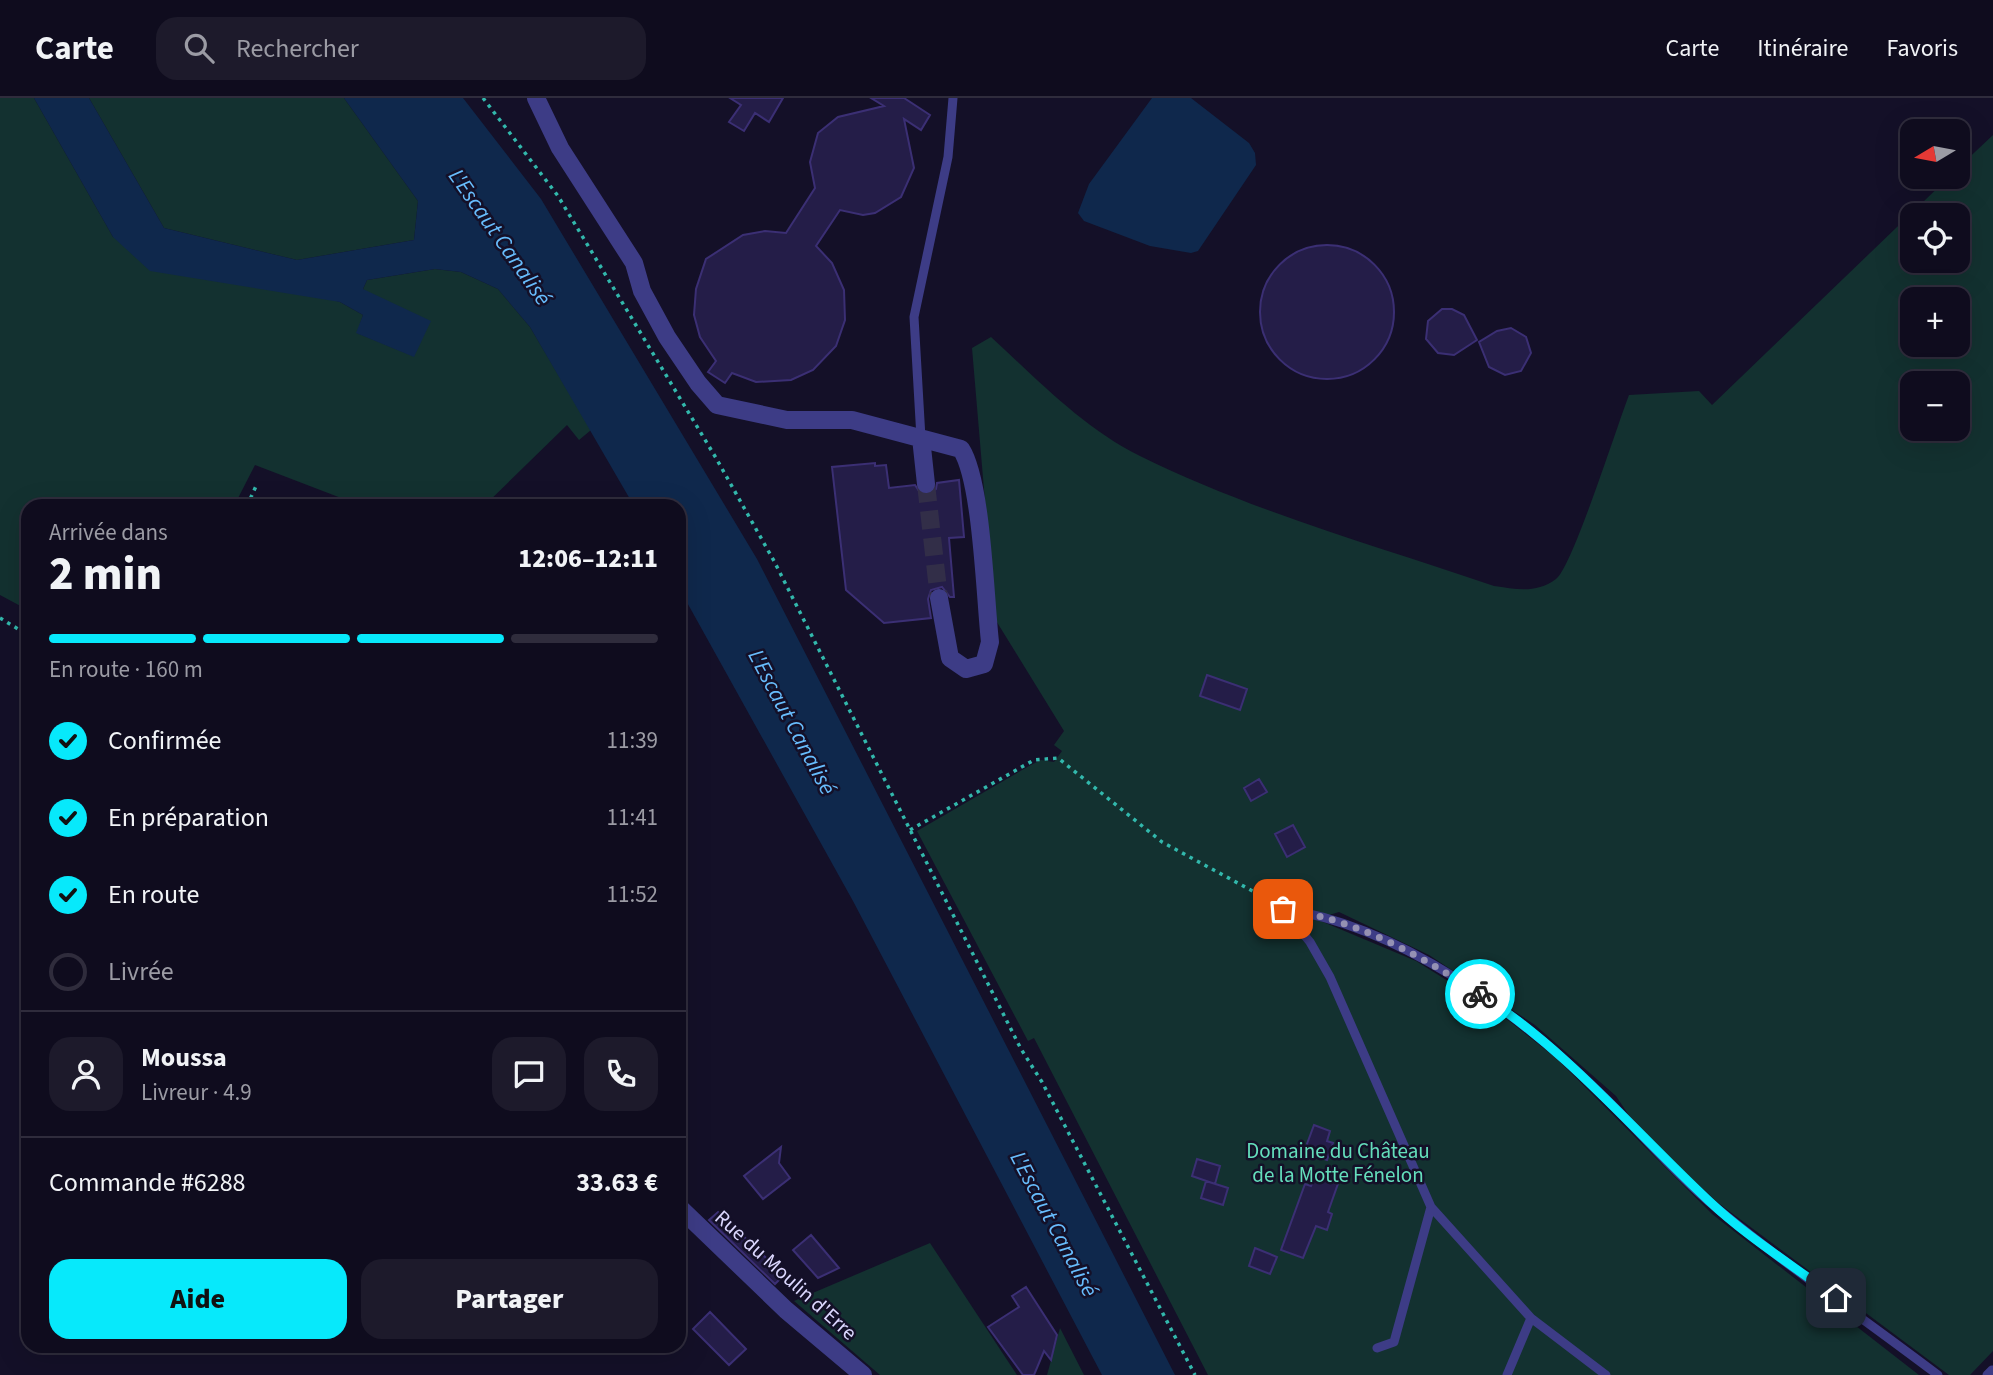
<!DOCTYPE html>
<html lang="fr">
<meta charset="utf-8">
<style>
body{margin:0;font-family:"Source Sans 3",sans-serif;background:#1d1a2b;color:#f1f3f6;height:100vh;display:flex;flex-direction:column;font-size:26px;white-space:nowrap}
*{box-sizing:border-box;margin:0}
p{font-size:23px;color:#9b9ba4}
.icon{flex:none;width:38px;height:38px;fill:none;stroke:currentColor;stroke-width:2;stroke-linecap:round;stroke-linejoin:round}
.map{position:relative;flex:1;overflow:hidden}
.drawer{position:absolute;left:21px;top:401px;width:665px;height:854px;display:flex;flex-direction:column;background:#0f0c1e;border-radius:21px;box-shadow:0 7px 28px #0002,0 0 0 2px #2f2c3c}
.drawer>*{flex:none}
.needle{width:46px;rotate:260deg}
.fabs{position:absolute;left:1900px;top:21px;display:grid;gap:14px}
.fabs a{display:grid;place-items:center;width:70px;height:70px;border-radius:14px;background:#0f0c1e;box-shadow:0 7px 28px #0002,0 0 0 2px #2f2c3c;font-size:35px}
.pin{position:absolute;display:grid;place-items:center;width:60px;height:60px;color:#fff;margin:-30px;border-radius:14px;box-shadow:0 4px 10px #0006}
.courier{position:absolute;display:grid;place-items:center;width:70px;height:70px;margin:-35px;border:5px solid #07e9fb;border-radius:50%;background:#fff;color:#222;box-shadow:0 2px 9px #0007}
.headline em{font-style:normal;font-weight:800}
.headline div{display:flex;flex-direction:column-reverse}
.headline{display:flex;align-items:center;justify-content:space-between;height:119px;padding:0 28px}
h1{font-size:46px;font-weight:800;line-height:52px}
.bar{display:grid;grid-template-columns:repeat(4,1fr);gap:10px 7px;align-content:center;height:84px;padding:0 28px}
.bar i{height:9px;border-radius:5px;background:#2f2c3c}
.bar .current{background:#07e9fb}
.bar p{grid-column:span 4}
.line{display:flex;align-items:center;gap:18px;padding:0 28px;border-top:2px solid #2f2c3c}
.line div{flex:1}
.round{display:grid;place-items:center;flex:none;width:74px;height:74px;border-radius:21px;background:#1d1a2b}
ol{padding:0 28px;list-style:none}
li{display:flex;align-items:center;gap:21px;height:77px}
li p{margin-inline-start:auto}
li .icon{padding:7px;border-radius:50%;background:#07e9fb;color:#111;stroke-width:4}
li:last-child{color:#9b9ba4}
li i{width:38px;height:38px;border:4px solid #2f2c3c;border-radius:50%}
.cta{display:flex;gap:14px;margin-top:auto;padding:14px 28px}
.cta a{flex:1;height:80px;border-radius:21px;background:#07e9fb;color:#111;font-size:28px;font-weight:800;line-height:80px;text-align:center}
.cta a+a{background:#1d1a2b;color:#f1f3f6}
header{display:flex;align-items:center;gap:42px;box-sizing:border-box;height:98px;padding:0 35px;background:#0f0c1e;border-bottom:2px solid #2f2c3c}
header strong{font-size:33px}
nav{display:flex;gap:38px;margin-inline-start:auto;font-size:24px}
.search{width:490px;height:63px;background:#1d1a2b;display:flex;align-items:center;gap:18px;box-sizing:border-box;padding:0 24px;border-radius:21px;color:#9b9ba4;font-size:26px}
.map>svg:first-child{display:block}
</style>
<header>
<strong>Carte</strong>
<div class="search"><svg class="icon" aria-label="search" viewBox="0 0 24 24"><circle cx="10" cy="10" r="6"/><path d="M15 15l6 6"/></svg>Rechercher</div>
<nav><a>Carte</a><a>Itinéraire</a><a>Favoris</a></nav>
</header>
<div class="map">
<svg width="1993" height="1277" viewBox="0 0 1993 1277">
<rect width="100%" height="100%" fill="#141028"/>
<path fill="#133130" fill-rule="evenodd" d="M0,0h34l79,139 227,65 23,13 -6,18 56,23 -50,-67 4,-9 68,-11 26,3 37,17 32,38 61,103 -12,10 -12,-15 -83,81h-122l-107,-41 -21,41h-206v104l-28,-15z
M89,0h255l74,103 -4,39 -117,20 -133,-32z
M1993,37v1216l-23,24h-21l-232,-173 -81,-76 -20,-30 -81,-71 -106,-70 -90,-43 -23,7 100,42 83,52 57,45 156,156 207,161h-711l-174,-337 -6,3 -111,-210 112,-65 12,-6 13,2 8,-11 -8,-6 10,-14 -69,-112 -23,-271 19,-11c46,42 92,91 149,119 111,55 237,90 354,130 22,3 42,8 62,-7 16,-11 62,-156 73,-184l70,-4 13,14 237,-228h9v-9zM1913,117h45v46h-45zM1913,201h45v46h-45zM1913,285h45v46h-45z
M930,1145l87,132h-137l-86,-74z
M1060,1230l24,47h-37z"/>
<path fill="#0f284c" d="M34,0h55l75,130 133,32 117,-20 4,-39 -74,-103h119l78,101 216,360 418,816h-73l-249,-474 -174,-313v-82h-45l-104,-179 -32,-38 -37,-17 -26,-3 -68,11 -4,9 68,32 -17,36 -58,-24 7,-18 -23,-13 -190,-31 -37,-34z
M1152,0h39l58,45 6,10 1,12 -58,86 -7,2 -41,-7 -66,-25 -6,-8 11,-29z"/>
<path fill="#241d48" stroke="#3b2f74" stroke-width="2" d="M730,0h53l-14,24 -14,-9 -11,18 -15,-9 12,-17z
M871,0h33l26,17 -9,15 -17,-11 10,49 -13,29 -26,16 -12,2 -23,-5 -24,36 16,17 12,27 1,30 -9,26 -23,24 -22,10 -35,2 -24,-9 -7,10 -17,-11 8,-11 -16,-24 -6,-22 2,-26 10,-30 37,-24 22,-4 21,2 29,-45 -5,-26 8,-29 20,-16 46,-11z
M1260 214a67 67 0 1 1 134 0a67 67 0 1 1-134 0Z
M1442,211h10l12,6 13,25 -23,15 -16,-2 -12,-14 2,-18z
M1511,230l15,9 5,16 -10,18 -16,4 -16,-8 -10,-25 18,-11z
M875,365v3l11,-1 3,23 26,-3 6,9 7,1 8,-6 1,-6 22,-3 5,57 -15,1 5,59h-4l-8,-10 -11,3 -3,9 3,19 -47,5 -38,-33 -14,-123z
M1207,577l40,14 -7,21 -40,-14z
M1259,681l8,13 -16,9 -7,-13z
M1293,727l12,22 -18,10 -12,-23z
M1314,1027l16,6 -3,10 6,2 -6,17 -23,-8z
M781,1049l-2,16 11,15 -27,21 -19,-23z
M1197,1061l23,7 -5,18 -23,-8z
M1318,1072l22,8 -12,34 4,2 -5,16 -11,-4 -13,32 -22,-8 24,-66 6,2z
M1206,1083l22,7 -5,17 -22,-7z
M718,1114l66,63 -9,9 -66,-64z
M811,1137l28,33 -21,10 -25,-28z
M1255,1150l22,9 -7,17 -21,-8z
M1026,1189l31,48 -6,25 -7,-9 -10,24h-11l-35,-48 31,-20 -7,-11z
M710,1214l36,37 -17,16 -36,-36z"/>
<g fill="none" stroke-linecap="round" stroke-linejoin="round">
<path stroke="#322e48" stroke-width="18" stroke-dasharray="18 9" stroke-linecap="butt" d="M926,386l13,114"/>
<path stroke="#32b8ac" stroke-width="3.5" stroke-dasharray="3.5 5" stroke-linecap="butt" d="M483,0l75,98 158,262 58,103 247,488 21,33 153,293
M247,408l10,-22
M0,520l28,17
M910,732l124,-70 24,-2 104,84 109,59"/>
<path stroke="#3d3c86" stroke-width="9" d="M921,340l-7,-121 34,-160 5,-59
M1283,811c115,16 236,104 317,184 38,36 72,78 113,112 72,60 150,113 225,170
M1283,811l27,33 20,35 101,230 100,111
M1377,1250l17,-6 37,-135
M1507,1277l24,-57 75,57
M1987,1277l5,-5"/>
<path stroke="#3d3c86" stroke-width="18" d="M536,0l24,50 74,115 8,28 25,46 31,46 19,22 70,15h65l109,29c21,32 24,149 29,193l-6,22 -18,5 -16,-11 -11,-60
M921,340l5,46
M679,1109l107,103 77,65"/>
</g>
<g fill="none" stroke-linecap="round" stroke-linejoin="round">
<path stroke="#9591b3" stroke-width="7" stroke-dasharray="0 12.6" d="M1283,811c73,10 136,46 197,85"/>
<path stroke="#07e9fb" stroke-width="9" d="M1480,896c87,56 154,137 229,207 38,36 85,65 127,97"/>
</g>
<g text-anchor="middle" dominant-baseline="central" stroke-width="5" stroke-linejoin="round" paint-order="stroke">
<g font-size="21" fill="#64debc" stroke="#141028">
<text x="1338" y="1053">Domaine du Château<tspan x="1338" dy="24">de la Motte Fénelon</tspan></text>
</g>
<g font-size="21" fill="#dbd7fe" stroke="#141028">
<text transform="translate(786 1177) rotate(42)">Rue du Moulin d'Erre</text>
</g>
<g font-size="23" font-style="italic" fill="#67bcfc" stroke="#141028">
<text transform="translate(500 139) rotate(55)">L'Escaut Canalisé</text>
<text transform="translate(792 624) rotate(62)">L'Escaut Canalisé</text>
<text transform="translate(1054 1126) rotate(62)">L'Escaut Canalisé</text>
</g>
</g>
</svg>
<div class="fabs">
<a><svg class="needle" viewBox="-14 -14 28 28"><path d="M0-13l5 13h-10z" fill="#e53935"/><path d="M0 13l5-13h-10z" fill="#9b9ba4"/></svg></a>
<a><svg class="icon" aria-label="locate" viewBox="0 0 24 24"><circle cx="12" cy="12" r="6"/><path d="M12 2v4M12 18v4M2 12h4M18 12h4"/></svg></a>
<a>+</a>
<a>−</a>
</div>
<div class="pin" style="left:1283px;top:811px;background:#ea580c"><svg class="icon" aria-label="bag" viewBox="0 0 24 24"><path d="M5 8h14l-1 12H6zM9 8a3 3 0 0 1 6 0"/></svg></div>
<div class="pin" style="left:1836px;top:1200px;background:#1f2937"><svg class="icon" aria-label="home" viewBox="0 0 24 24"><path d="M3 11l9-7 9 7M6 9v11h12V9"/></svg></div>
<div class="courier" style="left:1480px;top:896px"><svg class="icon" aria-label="bike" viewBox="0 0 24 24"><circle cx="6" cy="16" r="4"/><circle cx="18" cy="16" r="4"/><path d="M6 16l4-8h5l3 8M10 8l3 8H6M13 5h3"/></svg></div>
<section class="drawer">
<div class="headline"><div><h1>2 min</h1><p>Arrivée dans</p></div><em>12:06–12:11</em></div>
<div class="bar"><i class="current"></i><i class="current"></i><i class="current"></i><i></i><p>En route · 160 m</p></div>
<ol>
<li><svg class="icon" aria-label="check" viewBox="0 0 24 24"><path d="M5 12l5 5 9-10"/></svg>Confirmée<p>11:39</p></li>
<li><svg class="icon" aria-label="check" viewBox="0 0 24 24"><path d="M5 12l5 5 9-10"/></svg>En préparation<p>11:41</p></li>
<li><svg class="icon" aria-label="check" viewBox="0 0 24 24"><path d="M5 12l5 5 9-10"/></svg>En route<p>11:52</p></li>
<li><i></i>Livrée</li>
</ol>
<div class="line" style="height:126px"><a class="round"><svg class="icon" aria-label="person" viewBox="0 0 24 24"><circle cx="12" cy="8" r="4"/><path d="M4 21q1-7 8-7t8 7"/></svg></a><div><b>Moussa</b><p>Livreur · 4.9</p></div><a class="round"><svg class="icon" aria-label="chat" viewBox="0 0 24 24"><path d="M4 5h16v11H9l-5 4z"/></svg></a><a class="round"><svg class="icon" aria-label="phone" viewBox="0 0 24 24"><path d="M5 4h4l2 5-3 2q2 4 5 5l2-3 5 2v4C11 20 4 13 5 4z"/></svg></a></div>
<div class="line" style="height:91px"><div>Commande #6288</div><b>33.63 €</b></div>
<div class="cta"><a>Aide</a><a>Partager</a></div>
</section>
</div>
